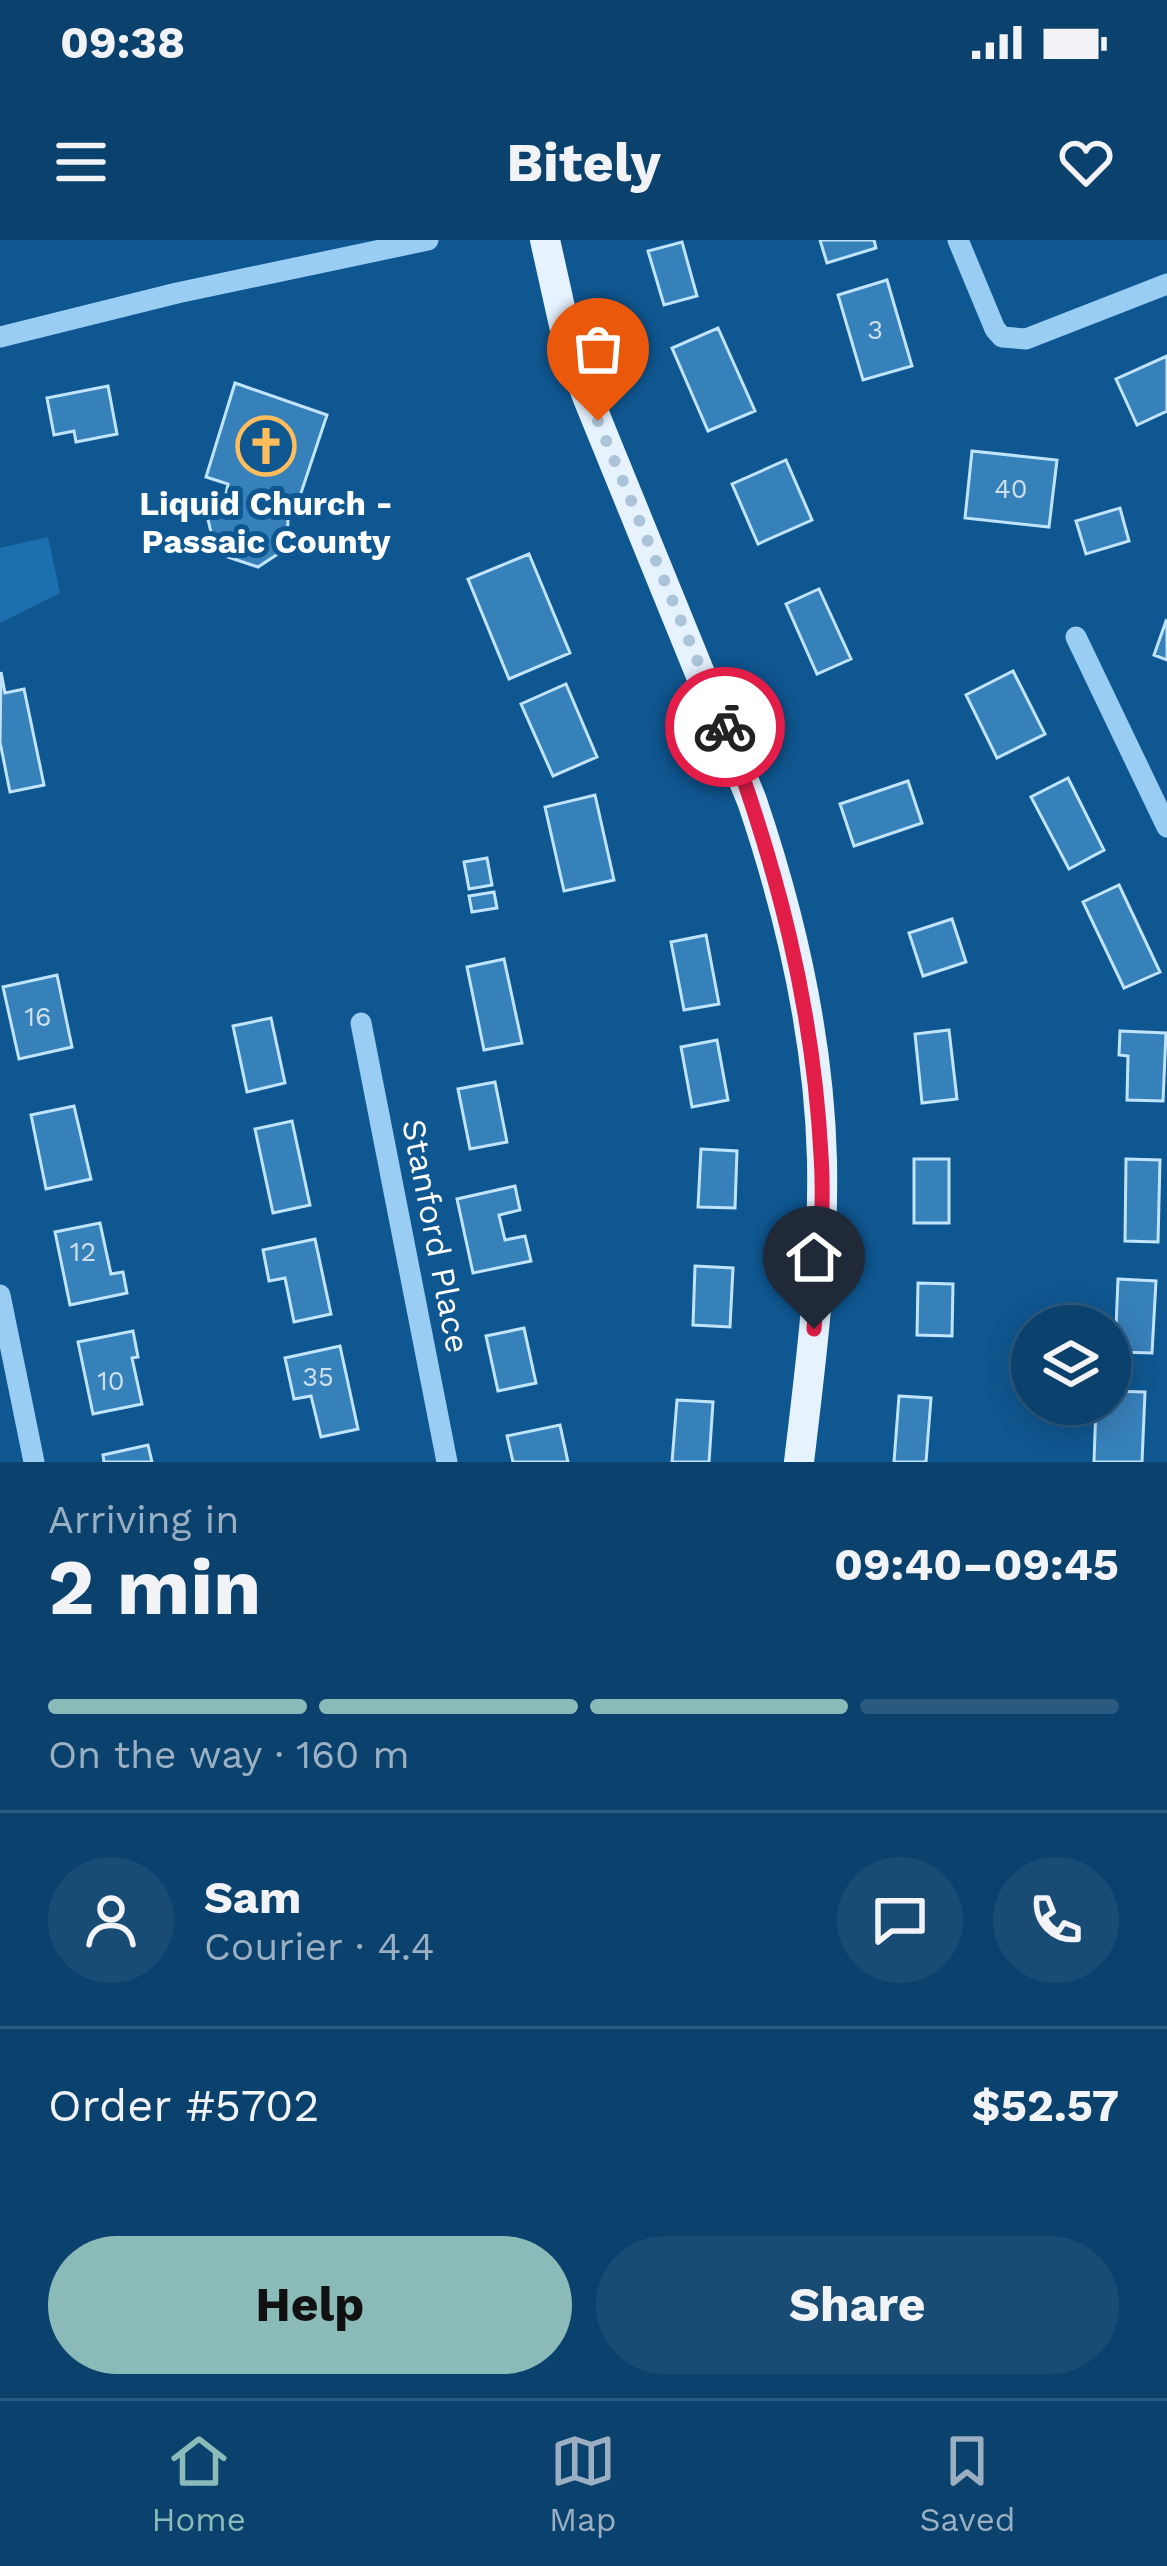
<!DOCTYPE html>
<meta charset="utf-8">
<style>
body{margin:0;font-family:"Work Sans",sans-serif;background:#194c75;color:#f1f3f6;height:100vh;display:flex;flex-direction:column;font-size:45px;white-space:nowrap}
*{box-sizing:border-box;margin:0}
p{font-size:39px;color:#9aafc2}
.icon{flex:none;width:66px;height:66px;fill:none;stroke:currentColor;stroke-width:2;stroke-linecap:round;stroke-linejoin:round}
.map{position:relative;height:1222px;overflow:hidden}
.details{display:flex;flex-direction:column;background:#0b416d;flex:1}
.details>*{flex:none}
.buttons{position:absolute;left:1011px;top:1065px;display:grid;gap:24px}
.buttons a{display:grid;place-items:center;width:120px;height:120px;border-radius:50%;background:#0b416d;box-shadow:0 6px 30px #0003,0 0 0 3px #2b5a80;font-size:60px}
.pin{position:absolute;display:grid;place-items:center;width:102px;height:102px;color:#fff;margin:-123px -51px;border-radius:50% 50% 50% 0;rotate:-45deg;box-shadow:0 0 12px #0007}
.pin .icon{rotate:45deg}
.courier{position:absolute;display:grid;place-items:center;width:120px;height:120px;margin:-60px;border:9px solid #e11d48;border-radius:50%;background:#fff;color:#222;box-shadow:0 3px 15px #0007}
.headline em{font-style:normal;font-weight:700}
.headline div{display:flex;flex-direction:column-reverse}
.headline{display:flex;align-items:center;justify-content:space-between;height:204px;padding:0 48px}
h1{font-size:78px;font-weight:700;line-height:90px}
.bar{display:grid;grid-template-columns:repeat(4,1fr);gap:18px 12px;align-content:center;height:144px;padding:0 48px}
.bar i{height:15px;border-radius:9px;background:#2b5a80}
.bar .selected{background:#8bbbb9}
.bar p{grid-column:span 4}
.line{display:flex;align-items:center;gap:30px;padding:0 48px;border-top:3px solid #2b5a80}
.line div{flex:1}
.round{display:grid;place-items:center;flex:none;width:126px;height:126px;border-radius:63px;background:#194c75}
.primary-button{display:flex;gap:24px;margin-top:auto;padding:24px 48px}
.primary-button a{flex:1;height:138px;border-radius:72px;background:#8bbbb9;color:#111;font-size:48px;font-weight:700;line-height:138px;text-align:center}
.primary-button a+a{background:#194c75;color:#f1f3f6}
.status{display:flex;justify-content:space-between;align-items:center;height:84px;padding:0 60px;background:#0b416d;direction:ltr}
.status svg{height:33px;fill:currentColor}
header{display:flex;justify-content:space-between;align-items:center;height:156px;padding:0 48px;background:#0b416d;font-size:54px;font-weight:700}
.menu{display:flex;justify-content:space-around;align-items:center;height:168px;border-top:3px solid #2b5a80;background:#0b416d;font-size:33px;color:#9aafc2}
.menu a{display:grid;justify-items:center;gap:6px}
.menu .selected{color:#8bbbb9}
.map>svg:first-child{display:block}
</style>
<div class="status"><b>09:38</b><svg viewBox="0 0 49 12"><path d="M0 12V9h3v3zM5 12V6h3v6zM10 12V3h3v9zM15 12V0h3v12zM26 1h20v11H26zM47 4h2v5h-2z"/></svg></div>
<header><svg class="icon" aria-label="menu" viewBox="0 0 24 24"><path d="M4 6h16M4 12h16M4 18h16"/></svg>Bitely<svg class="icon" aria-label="heart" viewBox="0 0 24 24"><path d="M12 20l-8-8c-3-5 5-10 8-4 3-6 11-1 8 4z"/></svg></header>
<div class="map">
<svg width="1167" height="1222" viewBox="0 0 1167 1222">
<rect width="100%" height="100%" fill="#0f5791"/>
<path fill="#1d70af" d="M48,297l12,56 -60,30v-75z"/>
<path fill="#3781ba" stroke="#c1e4fe" stroke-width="3" d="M820,0h54l2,8 -49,15z
M682,2l15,54 -33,9 -16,-54z
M887,40l25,86 -49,14 -25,-85z
M718,88l37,83 -47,20 -36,-83z
M1167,116v55l-30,14 -21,-46z
M235,143l92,32 -30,90 -4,-1 -5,15 -1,29 -29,19 -42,-14 -10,-42 20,-17 2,-10 -22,-7z
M108,146l9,48 -41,8 -2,-11 -20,4 -7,-37z
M972,211l85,9 -8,67 -84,-9z
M786,220l26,60 -54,24 -26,-60z
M1120,268l9,33 -43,13 -10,-33z
M529,314l41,99 -61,26 -41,-100z
M819,349l32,70 -34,15 -31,-70z
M1166,381l1,1v38l-13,-5z
M1013,431l32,63 -48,24 -31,-63z
M1,432l4,21 19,-4 20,96 -34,7 -10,-50z
M566,444l31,73 -44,19 -32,-72z
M1068,538l36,72 -35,19 -38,-72z
M908,541l14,42 -68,23 -14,-42z
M595,555l19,85 -50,11 -19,-84z
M487,618l5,27 -23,4 -5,-27z
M1119,645l41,87 -36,16 -41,-86z
M494,652l3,16 -25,4 -3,-16z
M952,679l14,43 -43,14 -14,-43z
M706,695l13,69 -35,6 -13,-68z
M504,719l18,84 -38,7 -17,-83z
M57,735l15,72 -53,12 -16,-72z
M271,778l14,65 -38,9 -14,-66z
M949,790l8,69 -35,4 -7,-69z
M1120,791l46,2 -3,68 -36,-1 1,-44 -9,-1z
M717,800l11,60 -36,7 -11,-60z
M495,842l12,60 -37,7 -12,-60z
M74,866l17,73 -45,10 -15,-74z
M292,881l18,84 -37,8 -18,-84z
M701,909l36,2 -2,57 -37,-1z
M914,919h35v64h-35z
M1126,919l34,1 -2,82 -33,-1z
M515,946l5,24 -21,5 6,25 20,-4 6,25 -58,12 -16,-74z
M100,983l11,51 12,-2 4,21 -57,12 -15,-73z
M315,999l16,75 -37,8 -9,-44 -16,3 -6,-31z
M695,1026l38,2 -3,59 -37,-2z
M1118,1039l38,2 -4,72 -37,-1z
M918,1043l35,1 -1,52 -35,-1z
M524,1088l12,55 -38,8 -12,-55z
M133,1091l5,26 -6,1 10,46 -49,10 -15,-72z
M340,1106l18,83 -37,8 -10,-41 -17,3 -9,-41z
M1110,1151l35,1 -3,70h-48l2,-58h14z
M899,1156l32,2 -5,64h-32z
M677,1160l36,2 -4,60h-37z
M560,1185l8,37h-55l-6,-26z
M148,1205l4,17h-48l-1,-7z"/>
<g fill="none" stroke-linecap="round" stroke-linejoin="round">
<path stroke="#99cdf4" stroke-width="21" d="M958,0l37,89 7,8 24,2 141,-55
M0,97l177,-44 251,-53
M1076,397l91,190
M361,783l86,439
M0,1055l34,167"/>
<path stroke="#e6f3ff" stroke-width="30" d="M545,0l23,103 19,53 165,405c39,115 67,237 70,359 2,101 -11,202 -23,302"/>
</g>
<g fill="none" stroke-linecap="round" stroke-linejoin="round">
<path stroke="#abc4d8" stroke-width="12" stroke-dasharray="0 21.6" d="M598,181l127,306"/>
<path stroke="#e11d48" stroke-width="15" d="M725,487c52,141 88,276 96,428 4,57 -3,116 -7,174"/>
</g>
<defs>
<symbol id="church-ring" viewBox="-11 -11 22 22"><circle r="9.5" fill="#0f5791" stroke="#ffbd5c" stroke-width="1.5"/><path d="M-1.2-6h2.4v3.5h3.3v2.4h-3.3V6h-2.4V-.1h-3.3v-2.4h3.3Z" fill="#ffbd5c"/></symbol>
</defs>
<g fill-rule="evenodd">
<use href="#church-ring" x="233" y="173" width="66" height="66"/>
</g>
<g text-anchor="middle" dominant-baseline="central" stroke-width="10" stroke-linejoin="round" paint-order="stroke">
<g font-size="27" fill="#cde0ee">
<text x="875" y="90">3</text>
<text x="1011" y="249">40</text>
<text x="38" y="777">16</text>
<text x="83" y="1012">12</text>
<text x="318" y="1137">35</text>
<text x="111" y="1141">10</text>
</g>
<g font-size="33" font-weight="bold" fill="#fff" stroke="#0f5791">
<text x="266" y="263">Liquid Church -<tspan x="266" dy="38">Passaic County</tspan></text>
</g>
<g font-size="33" fill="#fff" stroke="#0f5791">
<text transform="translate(436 996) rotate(79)">Stanford Place</text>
</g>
</g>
</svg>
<div class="buttons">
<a><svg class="icon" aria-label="layers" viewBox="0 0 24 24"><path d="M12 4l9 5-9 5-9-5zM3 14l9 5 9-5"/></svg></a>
</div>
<div class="pin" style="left:598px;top:181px;background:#ea580c"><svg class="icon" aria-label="bag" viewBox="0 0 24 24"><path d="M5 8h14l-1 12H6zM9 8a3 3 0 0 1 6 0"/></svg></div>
<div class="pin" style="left:814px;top:1089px;background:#1f2937"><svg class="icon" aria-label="home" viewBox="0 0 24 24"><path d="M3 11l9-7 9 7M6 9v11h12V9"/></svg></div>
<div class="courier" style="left:725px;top:487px"><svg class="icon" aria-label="bike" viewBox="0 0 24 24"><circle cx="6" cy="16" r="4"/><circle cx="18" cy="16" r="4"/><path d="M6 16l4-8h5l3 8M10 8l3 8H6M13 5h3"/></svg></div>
</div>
<section class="details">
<div class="headline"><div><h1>2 min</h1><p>Arriving in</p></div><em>09:40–09:45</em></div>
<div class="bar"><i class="selected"></i><i class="selected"></i><i class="selected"></i><i></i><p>On the way · 160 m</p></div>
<div class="line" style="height:216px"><a class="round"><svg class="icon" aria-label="person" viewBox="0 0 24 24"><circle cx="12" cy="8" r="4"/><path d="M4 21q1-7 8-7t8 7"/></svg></a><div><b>Sam</b><p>Courier · 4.4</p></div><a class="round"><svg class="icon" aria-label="chat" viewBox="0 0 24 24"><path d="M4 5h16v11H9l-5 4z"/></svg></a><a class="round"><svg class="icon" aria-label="phone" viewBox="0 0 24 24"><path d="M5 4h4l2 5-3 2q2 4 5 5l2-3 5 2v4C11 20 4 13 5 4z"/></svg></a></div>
<div class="line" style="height:156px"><div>Order #5702</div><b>$52.57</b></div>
<div class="primary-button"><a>Help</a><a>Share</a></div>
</section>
<nav class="menu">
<a class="selected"><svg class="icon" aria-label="home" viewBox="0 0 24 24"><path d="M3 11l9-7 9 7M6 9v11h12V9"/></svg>Home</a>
<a><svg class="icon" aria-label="map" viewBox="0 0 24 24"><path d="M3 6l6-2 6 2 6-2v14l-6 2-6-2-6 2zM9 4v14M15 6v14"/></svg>Map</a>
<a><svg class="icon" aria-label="saved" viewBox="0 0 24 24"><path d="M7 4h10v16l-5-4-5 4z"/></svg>Saved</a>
</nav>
